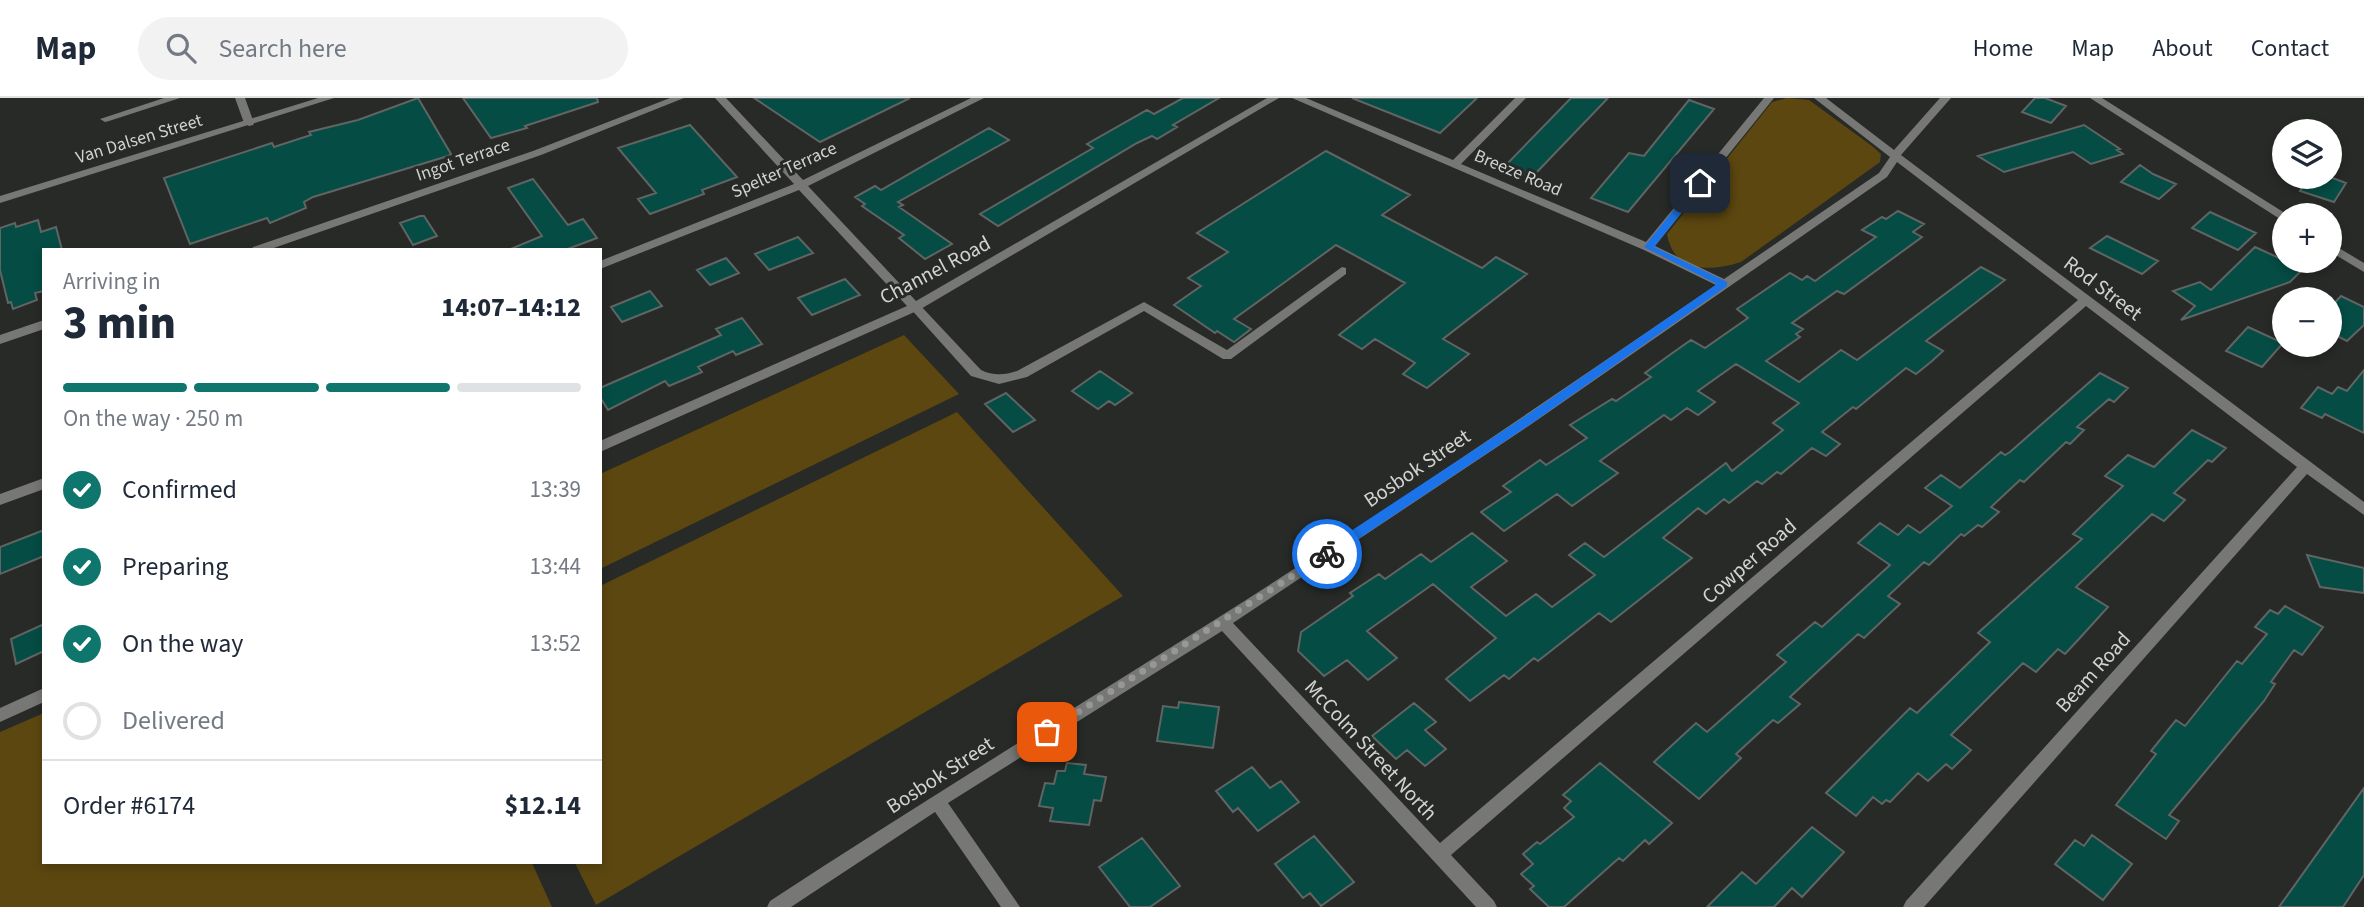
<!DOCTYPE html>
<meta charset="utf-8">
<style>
body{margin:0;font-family:"Source Sans 3",sans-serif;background:#f2f2f3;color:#1f2937;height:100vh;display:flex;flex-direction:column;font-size:26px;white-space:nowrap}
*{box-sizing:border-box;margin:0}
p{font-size:23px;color:#747a83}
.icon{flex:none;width:38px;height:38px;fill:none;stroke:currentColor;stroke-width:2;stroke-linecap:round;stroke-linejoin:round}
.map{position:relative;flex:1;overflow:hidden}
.drawer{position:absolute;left:42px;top:150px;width:560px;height:616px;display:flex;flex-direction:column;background:#fff;border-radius:0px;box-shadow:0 4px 10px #0003}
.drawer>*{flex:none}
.tools{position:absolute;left:2272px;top:21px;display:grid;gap:14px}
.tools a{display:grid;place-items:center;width:70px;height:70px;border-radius:50%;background:#fff;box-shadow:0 4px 10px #0003;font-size:35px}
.pin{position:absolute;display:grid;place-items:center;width:60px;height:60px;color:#fff;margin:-30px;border-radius:14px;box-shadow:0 4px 10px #0006}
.courier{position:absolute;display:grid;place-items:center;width:70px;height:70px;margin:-35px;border:5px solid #1a73e8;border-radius:50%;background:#fff;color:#222;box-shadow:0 2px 9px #0007}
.headline em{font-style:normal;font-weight:800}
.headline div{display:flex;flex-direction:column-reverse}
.headline{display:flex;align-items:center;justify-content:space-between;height:119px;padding:0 21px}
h1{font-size:46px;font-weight:800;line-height:52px}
.bar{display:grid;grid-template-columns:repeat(4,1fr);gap:10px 7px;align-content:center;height:84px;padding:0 21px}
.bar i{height:9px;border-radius:5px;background:#e0e1e3}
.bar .active{background:#0f766e}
.bar p{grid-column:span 4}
.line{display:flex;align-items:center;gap:18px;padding:0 21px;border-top:2px solid #e0e1e3}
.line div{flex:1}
ol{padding:0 21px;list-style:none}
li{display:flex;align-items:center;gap:21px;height:77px}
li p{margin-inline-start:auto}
li .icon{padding:7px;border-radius:50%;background:#0f766e;color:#fff;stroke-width:4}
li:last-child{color:#747a83}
li i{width:38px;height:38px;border:4px solid #e0e1e3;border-radius:50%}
header{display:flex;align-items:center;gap:42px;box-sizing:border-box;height:98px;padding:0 35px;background:#fff;border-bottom:2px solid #e0e1e3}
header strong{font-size:33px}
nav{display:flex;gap:38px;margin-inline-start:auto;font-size:24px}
.search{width:490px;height:63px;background:#f2f2f3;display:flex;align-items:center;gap:18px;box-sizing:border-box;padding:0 24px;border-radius:38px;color:#747a83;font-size:26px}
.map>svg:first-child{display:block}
</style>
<header>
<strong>Map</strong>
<div class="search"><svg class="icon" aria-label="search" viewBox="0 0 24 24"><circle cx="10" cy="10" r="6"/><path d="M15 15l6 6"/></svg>Search here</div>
<nav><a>Home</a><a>Map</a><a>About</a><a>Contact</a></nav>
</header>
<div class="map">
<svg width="2364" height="809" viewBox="0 0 2364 809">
<rect width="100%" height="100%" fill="#272a27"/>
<path fill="#5c4710" d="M1787,0l22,2 63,46 9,8 -1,8 -139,100c-32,10 -67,11 -74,-28l105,-132z
M904,237l55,59 -359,175v-95z
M957,314l166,184 -527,309 -21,-42h25v-277z
M44,615v150h488l20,44h-552v-175z"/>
<path fill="#054c44" stroke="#606463" stroke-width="2" d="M418,0l33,56 -3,2 -135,41 -9,5 2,6 -36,15 -3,-5 -77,26 -26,-66 108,-35 2,4 37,-12 -2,-3 49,-12z
M463,0h134l1,4 -73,24 2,2 -36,10z
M754,0h156l-90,44z
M1183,0h36l-46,27 4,2 -20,12 -5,-3 -15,7 -139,83 -18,-12 113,-66 -6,-4 60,-34 7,4z
M1352,0h125l-37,35z
M1571,0h37l-73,76 -7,-2 -3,3 -21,-8z
M2035,0h10l21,8 -15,17 -29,-11z
M1689,2l25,9 -86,103 -37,-14 38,-45 15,3z
M690,27l47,52 -35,13 2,4 -54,20 -12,-15 18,-6 -38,-45z
M2084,27l36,24 -3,1 6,4 -32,10 -18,-12 -69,20 -26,-16z
M989,30l20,12 -111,62 5,3 -4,2 53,37 -27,15 -26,-21 5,-3 -42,-29 3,-2 -10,-7 20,-11 6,4z
M1326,53l84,44 -28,20 100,53 14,-11 31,17 -84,65 26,15 -42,34 -24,-14 12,-11 -40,-24 -13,10 -23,-14 66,-52 -69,-38 -102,74 17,10 -17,13 -17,-11 -2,2 -41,-28 27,-19 -13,-8 40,-26 -31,-19z
M2140,67l13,9 23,10 -17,15 -38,-17z
M2309,79h21l16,6 -12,19 -34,-11z
M533,81l35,46 15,-6 14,19 -32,12h-57l34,-14 -34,-48z
M1898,113l26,13 -11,8 9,5 -78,57 -7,-3 -45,32 11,6 -7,5 4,3 -34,24 33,21 42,-32 16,10 124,-93 24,13 -79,61 17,10 -11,10 -16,13 -10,-6 -50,41 -3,-2 -31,25 18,12 -14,12 -14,-8 -31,26 -4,-2 -15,12 -5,-3 -28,22 -5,-4 -18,15 -8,-6 -35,30 29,20 -81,64 -12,-9 -61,48 -4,-3 -25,21 -5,-4 -34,26 -24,-22 50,-41 -63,-54 -66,47 30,27 -29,22 -21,-20 -23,16 -26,-25 3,-19 52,-36 -3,-3 29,-19 6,5 36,-25 10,8 41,-29 35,28 -36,26 35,29 30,-22 16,13 43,-32 -26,-20 16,-12 19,14 122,-94 6,8 51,-41 -10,-7 26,-20 -63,-39 -38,27 17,11 -17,13 -11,-7 -16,12 -7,-5 -64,46 18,12 -46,33 -15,-12 -53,37 -23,-19 30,-20 -8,-6 37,-26 6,5 41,-27 -17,-13 42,-26 4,2 35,-24 -6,-4 26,-19 20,-14 14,8 43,-30 -11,-9 53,-36 12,7 5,-4 8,5 61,-44 -14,-7 20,-13 4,2z
M2210,114l46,21 -18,17 -46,-22z
M420,118h4l13,20 -24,9 -13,-22z
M38,122l3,12 15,-5 6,23h-18v41l-9,2 2,7 -24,9 -2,-7 -3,1 -8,-33v-42l15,-5 1,4z
M2107,138l51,25 -16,13 -52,-26z
M798,139l15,16 -44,17 -14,-16z
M2255,149l48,22 -13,13 -109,38 14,-14 -22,-15 27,-9 11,8z
M726,160l13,15 -29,12 -13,-15z
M845,181l15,16 -48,20 -14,-17z
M650,193l12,15 -40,16 -11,-15z
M2341,198l23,11v18l-17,16 -18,-9v-23z
M742,220l20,26 -26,11 -3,-4 -35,16 4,5 -33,14 -4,-5 -57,29 -8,-13v-9l121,-53 -5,-6z
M2248,229l35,16 -21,24 -36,-16z
M2364,272v63l-39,-19 -3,4 -21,-10 17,-21 14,7 6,-7 9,4z
M1100,273l32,22 -17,12 -6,-4 -11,8 -26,-18z
M2100,275l28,15 -14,14 -5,-3 -32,28 7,3 -14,14 -4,-2 -42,40 -4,-2 -29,27 8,5 -17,15 -4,-2 -14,11 -3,-2 -32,31 -5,-3 -36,34 12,8 -36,34 -6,-4 -68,63 10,7 -22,19 -5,-3 -37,34 5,4 -42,41 -45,-37 42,-39 11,9 79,-70 -9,-7 38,-33 7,5 68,-62 -32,-22 22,-20 18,12 10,-10 12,8 32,-27 -27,-18 16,-13 19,13 41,-36 4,3 5,-3z
M1006,295l29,27 -22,12 -28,-28z
M2192,332l34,18 -14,14 -4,-2 -34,33 11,7 -21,21 -12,-7 -76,73 32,20 -30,33 -13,14 -7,-5 -22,23 -13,-9 -72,72 20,15 -19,19 -6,-5 -18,17 -10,-8 -28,29 -4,-2 -4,4 -9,-7 -17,19 -30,-23 84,-85 7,5 73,-71 -12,-9 104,-94 -9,-5 50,-48 -18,-10 23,-21 26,12z
M44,432v26l-44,18v-27z
M2307,457l57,13v25l-44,-6z
M2285,508l38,21 -21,28 -8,-5 -23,32 4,2 -11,17 -95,114 10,6 -13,18 -50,-34 40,-51 -5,-3 25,-31 9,6 52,-65 5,3 25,-30 -12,-7 15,-17 8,4z
M44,526v27l-28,13 -5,-25z
M1179,604l40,5 -6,41 -56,-7 6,-35 15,2z
M1414,605l22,19 -11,8 21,19 -21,17 -18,-16 -11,9 -24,-23z
M1067,665l19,2 -2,9 22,3 -5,24 -7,-1 -5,25 -39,-4 3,-13 -14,-2 6,-23 9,1 3,-13h8z
M1600,665l72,60 -23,21 -4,-4 -22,21 -4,-3 -55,49h-15l-19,-18 4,-3 -13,-12 12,-10 -10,-10 14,-12 3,2 34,-27 -10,-9 7,-7 -8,-6z
M1252,669l18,21 11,-7 18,21 -41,29 -20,-23 -5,4 -17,-21z
M2364,690v87l-21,32h-64z
M1812,729l32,25 -42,45 -10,-9 -18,19h-67l35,-35 14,12z
M2092,737l40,29 -29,36 -48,-36 20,-24 9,6z
M1314,738l40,46 -33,24 -11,-13 -7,5 -28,-34z
M1142,740l38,48 -30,21h-20l-31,-40z"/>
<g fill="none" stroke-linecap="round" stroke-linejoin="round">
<path fill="#777775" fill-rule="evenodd" d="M164,0h16l-71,23 -4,1 -5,-3z
M235,0h10l9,25 -1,2 -4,1 -5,-3z
M1342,169l4,1v6l-115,85h-8l-79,-48 -117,66 -28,7 -28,-8 -62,-69 2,-3h8l62,66c12,6 24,5 36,1l127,-69 83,48z"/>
<path fill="#777775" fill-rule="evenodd" d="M318,0h16l-334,105v-7z
M670,0h14l-143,57 -273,95h-17l2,-3 280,-96z
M715,0h11l77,82 168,-82h13l-176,88 108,115 351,-203h12l-360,212 -319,142v-11l307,-135 -108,-116 -199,79v-8l194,-77z
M1292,0h14l147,62 62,-62h11l-65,66 185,78 118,-144h10l-119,148 69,33 155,-106 11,-16 -76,-59h12l68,52 46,-52h11l-50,57 463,347v13l-57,-41 -383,433h-21l3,-6 391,-434 -211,-161 -635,549 43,46 3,6h-21l-254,-276 -274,172 72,104h-19l-66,-95 -144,95h-24l3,-6c147,-96 297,-188 446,-282 169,-107 334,-221 500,-334l-72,-35zM1897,64l181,138 -638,543 -207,-220 297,-198 357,-248z
M2090,0h12l186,117h-4v5l-4,-1z
M2329,144l35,21v9l-35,-21z
M44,222v9l-44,15v-9z
M44,380v11l-44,16v-11z
M44,590v14l-44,20v-14z"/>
</g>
<path fill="#1a73e8" d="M1697,83l8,2 -51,64 73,35v4l-198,139 -198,132h-9v-7l199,-131 196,-135 -73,-37z"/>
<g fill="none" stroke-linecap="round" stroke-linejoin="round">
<path stroke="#969896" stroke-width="7" stroke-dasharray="0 12.6" d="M1047,634l280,-178"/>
</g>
<g text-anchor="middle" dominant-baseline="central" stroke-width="6" stroke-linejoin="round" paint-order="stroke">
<g font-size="18" fill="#d1d3d1" stroke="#272a27">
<text transform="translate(139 41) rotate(-17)">Van Dalsen Street</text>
<text transform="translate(463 62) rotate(-19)">Ingot Terrace</text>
<text transform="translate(784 72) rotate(-24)">Spelter Terrace</text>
<text transform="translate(1518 75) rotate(23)">Breeze Road</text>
</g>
<g font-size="21" fill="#d1d3d1" stroke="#272a27">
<text transform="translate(935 172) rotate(-28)">Channel Road</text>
<text transform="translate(2103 190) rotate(37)">Rod Street</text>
<text transform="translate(1417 370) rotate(-34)">Bosbok Street</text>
<text transform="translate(1749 463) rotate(-41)">Cowper Road</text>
<text transform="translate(2093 574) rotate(-48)">Beam Road</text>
<text transform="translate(1371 652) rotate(47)">McColm Street North</text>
<text transform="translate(940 677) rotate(-33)">Bosbok Street</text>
</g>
</g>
</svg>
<div class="tools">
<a><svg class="icon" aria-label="layers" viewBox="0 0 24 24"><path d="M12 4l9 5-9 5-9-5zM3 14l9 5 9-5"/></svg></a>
<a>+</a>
<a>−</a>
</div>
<div class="pin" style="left:1047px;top:634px;background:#ea580c"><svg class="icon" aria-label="bag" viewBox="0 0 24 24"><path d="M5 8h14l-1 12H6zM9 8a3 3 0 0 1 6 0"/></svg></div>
<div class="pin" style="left:1700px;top:85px;background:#1f2937"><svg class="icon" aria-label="home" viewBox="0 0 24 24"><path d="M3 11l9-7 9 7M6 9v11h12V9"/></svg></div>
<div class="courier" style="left:1327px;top:456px"><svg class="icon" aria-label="bike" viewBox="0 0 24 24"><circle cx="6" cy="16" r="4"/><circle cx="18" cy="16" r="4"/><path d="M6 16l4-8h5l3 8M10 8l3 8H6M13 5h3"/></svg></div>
<section class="drawer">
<div class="headline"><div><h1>3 min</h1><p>Arriving in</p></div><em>14:07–14:12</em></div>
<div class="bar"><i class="active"></i><i class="active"></i><i class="active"></i><i></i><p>On the way · 250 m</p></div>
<ol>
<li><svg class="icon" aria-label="check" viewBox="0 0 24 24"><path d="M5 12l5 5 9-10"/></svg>Confirmed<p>13:39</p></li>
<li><svg class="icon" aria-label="check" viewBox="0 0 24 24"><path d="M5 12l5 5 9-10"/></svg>Preparing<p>13:44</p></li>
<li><svg class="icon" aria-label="check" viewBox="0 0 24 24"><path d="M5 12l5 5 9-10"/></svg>On the way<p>13:52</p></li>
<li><i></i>Delivered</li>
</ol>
<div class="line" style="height:91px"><div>Order #6174</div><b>$12.14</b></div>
</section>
</div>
